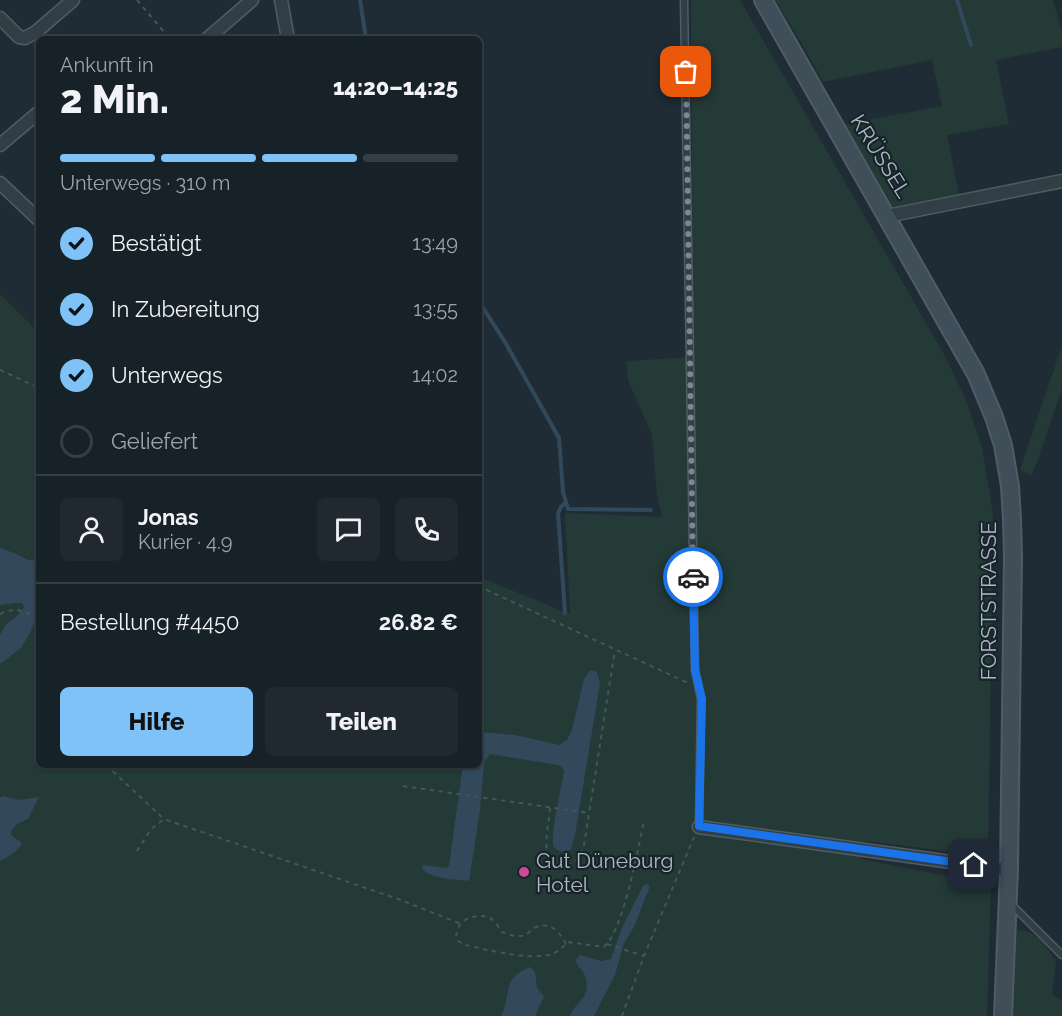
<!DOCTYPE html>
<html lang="de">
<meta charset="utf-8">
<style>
body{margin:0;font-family:Raleway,sans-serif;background:#202930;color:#f1f3f6;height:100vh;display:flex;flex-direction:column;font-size:22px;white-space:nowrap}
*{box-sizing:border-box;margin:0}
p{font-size:20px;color:#9ea3a8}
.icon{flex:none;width:33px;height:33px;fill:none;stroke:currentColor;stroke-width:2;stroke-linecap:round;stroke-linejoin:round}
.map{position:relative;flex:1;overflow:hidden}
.side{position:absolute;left:36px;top:36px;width:446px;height:732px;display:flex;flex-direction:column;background:#172128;border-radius:9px;box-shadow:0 2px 4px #0004,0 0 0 2px #363e45}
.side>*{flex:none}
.pin{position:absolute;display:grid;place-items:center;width:51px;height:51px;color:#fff;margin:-26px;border-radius:12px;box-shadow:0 3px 9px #0006}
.courier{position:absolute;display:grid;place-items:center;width:60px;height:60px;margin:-30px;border:4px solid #1a73e8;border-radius:50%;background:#fff;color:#222;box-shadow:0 2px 8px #0007}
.head em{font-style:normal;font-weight:800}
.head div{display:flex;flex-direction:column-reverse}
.head{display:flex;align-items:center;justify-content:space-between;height:102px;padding:0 24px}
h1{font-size:39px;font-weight:800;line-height:45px}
.bar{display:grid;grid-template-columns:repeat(4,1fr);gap:9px 6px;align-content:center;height:72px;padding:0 24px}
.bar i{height:8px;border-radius:4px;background:#363e45}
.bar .on{background:#7ec2f7}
.bar p{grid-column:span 4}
.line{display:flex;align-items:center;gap:15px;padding:0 24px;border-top:2px solid #363e45}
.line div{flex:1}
.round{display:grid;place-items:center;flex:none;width:63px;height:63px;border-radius:9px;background:#202930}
ol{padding:0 24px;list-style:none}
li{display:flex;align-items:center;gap:18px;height:66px}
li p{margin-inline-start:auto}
li .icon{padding:6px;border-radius:50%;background:#7ec2f7;color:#111;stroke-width:4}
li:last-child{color:#9ea3a8}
li i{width:33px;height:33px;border:3px solid #363e45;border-radius:50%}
.button{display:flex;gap:12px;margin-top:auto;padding:12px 24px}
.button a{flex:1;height:69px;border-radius:9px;background:#7ec2f7;color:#111;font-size:24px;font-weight:800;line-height:69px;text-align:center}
.button a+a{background:#202930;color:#f1f3f6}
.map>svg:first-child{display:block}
</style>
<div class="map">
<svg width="1062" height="1016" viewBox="0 0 1062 1016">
<rect width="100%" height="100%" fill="#1f2c35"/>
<path fill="#243a37" d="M691,0h49l204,354 24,50 14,44 11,66 -5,342 -123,-15 -4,18 130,26 -4,131h-987v-722l39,39v432h439l1,-188 91,37 -5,-101 97,4 -5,-23 -5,-59 -24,-55 -1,-19 66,-4z
M775,0h278l9,32v15l-66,13 13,64 -62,11 12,60 -66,12 -48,-83 97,-18 -10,-46 -109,22 -19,-35z
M1062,346v42l-30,88 -12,-6z
M1015,930c21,-1 31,16 41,32l-4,32 10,7v15h-51z"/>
<path fill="#31495b" d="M0,548l14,5 14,7 11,1v54l-6,10 -3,8 -9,15 -21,16v-29l6,-11 9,-6 9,-10 -2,-5h-8l-14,2z
M590,670l7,2 3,11 -25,152 -4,14 -4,3c-5,0 -10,-1 -13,-5 -5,-9 8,-62 10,-75l-2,-5 -4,-2 -68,-11 -6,9 -4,47 -11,71c-14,-2 -38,-1 -47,-13l1,-3 23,3 3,-2 14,-101h15l1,-33 36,3 44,10 8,-5 5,-10 12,-51z
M3,796l15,4 21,-3 -11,22 -11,5 -6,7v4l11,8c-4,9 -13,13 -22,18v-63z
M647,884l3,2 -16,41 -10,16 -9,32 -21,41h-24c6,-16 22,-17 15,-40 -2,-7 -9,-9 -9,-17l4,-4 21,6 10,-2 11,-31 21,-42z
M530,967l5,5 2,16 7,9 -8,16v3h-35c11,-22 0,-38 29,-49z"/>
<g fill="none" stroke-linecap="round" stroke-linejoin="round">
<path stroke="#31495b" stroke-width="4" d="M360,0l6,39
M957,0l14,45
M478,300l27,42 54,96 4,54 3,10 -5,5 -3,6 7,100
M566,502l2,7 83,1"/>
<defs>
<path id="lane" d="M684,0l11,670 6,29 -2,128
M1010,903l52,52"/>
<path id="street" d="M281,0l7,39
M0,18l19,19 6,1 11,-6 37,-32
M207,39l45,-39
M0,145l39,-33
M0,183l39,37
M887,216l175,-35
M699,827l310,43"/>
<path id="secondary" d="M763,0l213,374 18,43 9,28 7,41 2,34 1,36 -4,314 -6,146"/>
</defs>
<use href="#lane" stroke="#505c64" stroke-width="9"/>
<use href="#street" stroke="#505c64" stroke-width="15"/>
<use href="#secondary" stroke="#505c64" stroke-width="20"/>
<path stroke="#425756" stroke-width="2" stroke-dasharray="4.5 4.5" stroke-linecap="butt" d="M137,0l33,39
M0,370l39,18
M478,586l210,97
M0,614c16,-8 24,-2 39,4
M106,765l58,54
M403,786l186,27
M550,808c-1,14 -5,29 -3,43 2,15 16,21 28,10 5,-4 7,-11 9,-16l31,-195
M137,851l14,-22 13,-10 234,80 63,25
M566,944c-6,-12 -17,-24 -32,-16 -4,3 -7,7 -13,8 -6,1 -13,-2 -19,-4 -3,-3 -5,-9 -9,-12 -8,-7 -25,-4 -32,3 -3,4 -4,9 -5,13l2,5 8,4c20,5 68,16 86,9 6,-2 11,-7 16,-12l36,5c19,-16 35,-101 40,-127
M607,944l37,12
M622,1016l22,-60 50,-119"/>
<use href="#lane" stroke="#323e46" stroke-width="6"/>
<use href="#street" stroke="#323e46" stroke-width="12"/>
<use href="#secondary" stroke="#404e59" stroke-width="16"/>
</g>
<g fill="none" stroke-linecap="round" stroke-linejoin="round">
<path stroke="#7b8891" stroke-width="6" stroke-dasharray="0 10.8" d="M686,72l7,505"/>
<path stroke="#1a73e8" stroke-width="8" d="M693,577l2,93 7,29 -3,127 275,39"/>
</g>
<circle fill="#d1479c" stroke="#18232a" stroke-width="2" cx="524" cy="872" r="6"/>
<g text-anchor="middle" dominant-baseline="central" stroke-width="4.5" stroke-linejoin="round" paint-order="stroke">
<g font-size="21" fill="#acb9c3" stroke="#18232a">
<text transform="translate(881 156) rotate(58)">KRÜSSEL</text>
<text transform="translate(988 601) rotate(-90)">FORSTSTRASSE</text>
</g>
<g font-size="21" fill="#acb9c3" stroke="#18232a" text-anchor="start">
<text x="536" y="860">Gut Düneburg<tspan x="536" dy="24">Hotel</tspan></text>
</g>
</g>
</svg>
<div class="pin" style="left:686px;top:72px;background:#ea580c"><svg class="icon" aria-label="bag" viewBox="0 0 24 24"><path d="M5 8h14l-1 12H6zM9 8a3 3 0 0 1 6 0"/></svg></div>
<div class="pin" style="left:974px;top:865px;background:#1f2937"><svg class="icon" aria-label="home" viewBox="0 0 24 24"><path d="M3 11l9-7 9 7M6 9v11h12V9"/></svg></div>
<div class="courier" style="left:693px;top:577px"><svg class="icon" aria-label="car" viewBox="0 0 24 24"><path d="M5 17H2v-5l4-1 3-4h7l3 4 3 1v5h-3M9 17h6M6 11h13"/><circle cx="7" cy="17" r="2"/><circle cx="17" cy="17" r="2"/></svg></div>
<section class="side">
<div class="head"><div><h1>2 Min.</h1><p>Ankunft in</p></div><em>14:20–14:25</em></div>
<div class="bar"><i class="on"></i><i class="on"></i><i class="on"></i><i></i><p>Unterwegs · 310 m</p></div>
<ol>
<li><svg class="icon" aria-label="check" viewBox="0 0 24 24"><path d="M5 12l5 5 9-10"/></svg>Bestätigt<p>13:49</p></li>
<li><svg class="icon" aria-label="check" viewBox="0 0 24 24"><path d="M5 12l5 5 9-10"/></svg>In Zubereitung<p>13:55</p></li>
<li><svg class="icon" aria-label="check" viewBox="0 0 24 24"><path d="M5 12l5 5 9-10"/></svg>Unterwegs<p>14:02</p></li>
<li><i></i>Geliefert</li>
</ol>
<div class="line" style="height:108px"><a class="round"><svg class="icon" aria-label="person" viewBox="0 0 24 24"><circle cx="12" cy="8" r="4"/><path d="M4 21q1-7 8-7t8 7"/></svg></a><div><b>Jonas</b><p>Kurier · 4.9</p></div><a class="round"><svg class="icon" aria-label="chat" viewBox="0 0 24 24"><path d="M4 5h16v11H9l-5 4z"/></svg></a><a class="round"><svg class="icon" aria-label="phone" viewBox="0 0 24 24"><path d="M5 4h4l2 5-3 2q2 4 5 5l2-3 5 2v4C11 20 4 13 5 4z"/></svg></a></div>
<div class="line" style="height:78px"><div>Bestellung #4450</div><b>26.82 €</b></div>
<div class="button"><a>Hilfe</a><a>Teilen</a></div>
</section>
</div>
